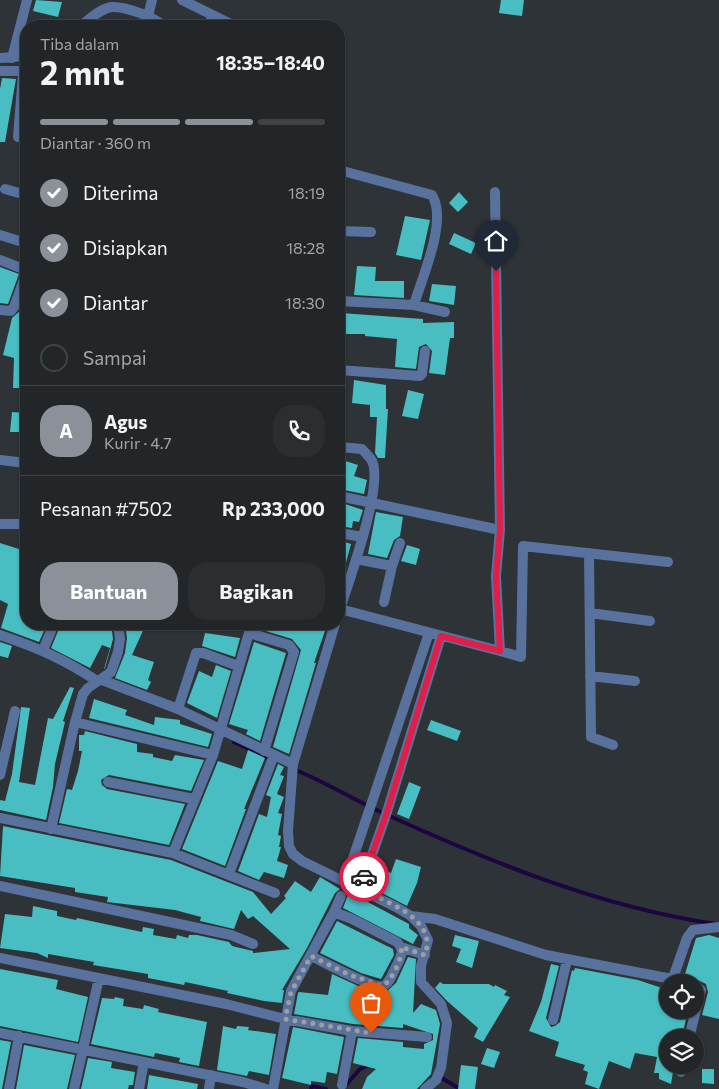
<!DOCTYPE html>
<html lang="id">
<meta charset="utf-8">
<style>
body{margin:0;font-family:Commissioner,sans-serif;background:#2a2e30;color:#f1f3f6;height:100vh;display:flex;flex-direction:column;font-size:19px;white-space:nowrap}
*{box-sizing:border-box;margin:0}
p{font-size:16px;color:#a2a5a8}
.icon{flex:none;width:28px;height:28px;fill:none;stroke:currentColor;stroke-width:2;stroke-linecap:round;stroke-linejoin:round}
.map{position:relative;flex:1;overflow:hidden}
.side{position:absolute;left:20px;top:20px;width:325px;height:610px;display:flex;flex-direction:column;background:#222628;border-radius:20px;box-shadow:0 1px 4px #0004,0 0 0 1px #3f4345}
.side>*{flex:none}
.fabs{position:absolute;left:659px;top:974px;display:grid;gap:10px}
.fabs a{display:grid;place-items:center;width:45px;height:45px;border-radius:50%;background:#222628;box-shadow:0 1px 4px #0004,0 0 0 1px #3f4345;font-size:25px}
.pin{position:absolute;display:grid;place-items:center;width:42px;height:42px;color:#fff;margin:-51px -21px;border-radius:50% 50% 50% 0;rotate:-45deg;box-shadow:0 0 5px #0007}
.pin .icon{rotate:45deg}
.courier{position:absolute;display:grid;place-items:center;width:50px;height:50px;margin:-25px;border:4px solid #e11d48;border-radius:50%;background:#fff;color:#222;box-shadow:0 1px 6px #0007}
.headline em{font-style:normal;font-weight:700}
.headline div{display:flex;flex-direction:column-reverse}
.headline{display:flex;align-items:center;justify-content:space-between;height:85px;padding:0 20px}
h1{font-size:32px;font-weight:700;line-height:38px}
.bar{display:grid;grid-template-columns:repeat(4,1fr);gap:8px 5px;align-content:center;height:60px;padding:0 20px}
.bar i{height:6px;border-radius:4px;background:#3f4345}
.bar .on{background:#8c9099}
.bar p{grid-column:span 4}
.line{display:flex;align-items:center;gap:12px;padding:0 20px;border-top:1px solid #3f4345}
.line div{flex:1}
.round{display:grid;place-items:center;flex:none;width:52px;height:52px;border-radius:20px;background:#2a2e30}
ol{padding:0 20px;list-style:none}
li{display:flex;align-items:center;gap:15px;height:55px}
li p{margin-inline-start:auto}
li .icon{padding:5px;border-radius:50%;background:#8c9099;color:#fff;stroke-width:4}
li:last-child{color:#a2a5a8}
li i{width:28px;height:28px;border:2px solid #3f4345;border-radius:50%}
.button{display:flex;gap:10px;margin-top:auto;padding:10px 20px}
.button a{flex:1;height:58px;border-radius:20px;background:#8c9099;color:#fff;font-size:20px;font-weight:700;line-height:58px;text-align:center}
.button a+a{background:#2a2e30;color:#f1f3f6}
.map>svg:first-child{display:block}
</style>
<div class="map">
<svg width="719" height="1089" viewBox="0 0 719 1089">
<rect width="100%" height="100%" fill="#2d3336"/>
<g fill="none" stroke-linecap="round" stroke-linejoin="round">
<path stroke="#1c0541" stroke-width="4" d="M234,742l36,17
M293,769c31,12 61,31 92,45 106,48 215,93 331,110
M440,1077l20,12
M344,1087l16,-18 8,-4
M311,1089l1,-3 14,3"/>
</g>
<path fill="#48bdc2" d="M36,0l26,2 -4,15 -25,-6z
M501,0h23l-2,16 -23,-3z
M2,78l14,1 -11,63h-5v-53z
M459,192l9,10 -10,10 -9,-9z
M405,216l25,4 -9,40 -25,-5z
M454,233l22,10 -5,11 -22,-10z
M357,266l19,1 -1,14h29v17l-50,-3z
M0,267l19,7 -11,30 -8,-1z
M432,284l24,2 -2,19 -25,-4z
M24,299l2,1v88h-13l1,-30 -11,-3 9,-37 8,-7z
M341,313l82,6v4l31,-1v16h-4l-5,37 -16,-2 3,-22 -6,-7 -7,3 -3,22 -21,-2 2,-28 -32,-3v-2h-24z
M354,380l32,5v24h2l-3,49h-7l-3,-5 2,-36h-7v-12l-18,-2z
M408,390l16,4 -6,25 -16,-3z
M12,412l14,1v19h-16z
M339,459l19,6 -4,11 13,4 -3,14 -25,-5z
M345,504l18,6 -4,12 -6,-1 -1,7 -13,-2z
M376,512l27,5 -3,19 -6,4 -7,18 -19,-4z
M339,540l12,4 -7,26 -4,5z
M0,543l22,7 -3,11 7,1v62h21l-8,18 -38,-14 7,-24 -8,-4z
M407,545l13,4 -4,16 -15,-4z
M61,624h50l2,15 -8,29 -1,1 6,-21 -8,-3 -12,23 -39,-20z
M125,624h21l-14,31 22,7 -6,18 3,2 -4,8 -32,-12 10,-25 2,-15z
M257,624l70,1 -13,38h2l-27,91 -16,-7 28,-97 -9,-11 -36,-11z
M205,633l35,5 -5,19 -33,-11z
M0,642l12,4 -4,12 -8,-2z
M254,642l32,11 -26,88 -14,-7 2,-4 -19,-6z
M216,665l15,6 -14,47 -30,-15 12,-32 13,6z
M70,687l4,1 -11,33 2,1 -10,42 -2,23 -7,33 -46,-10v-10l5,1 7,-27 9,-67 9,1 -11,74 16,3 13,-67 5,1z
M94,699l33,11 -2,5 29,10 1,-8 25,3v4l32,10 -4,13 -119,-29z
M431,720l30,11 -4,10 -30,-11z
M85,731l52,13v8l16,2v3l19,4 3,-6 29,5 -13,31 -82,-16 -8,5 1,5 5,4 78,15 -16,41 -110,-22 8,-34 5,1 6,-19 4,-20h-3v-16h5z
M248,750l17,8 -21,51h2l-21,57 -43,-17 36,-88 24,8z
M278,764l6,3 -4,8 4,1 -7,18 7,3 -6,16 4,1 -4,21 3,1 -2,11h2l-4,14 11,4 -4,13 -20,-6 -5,8 -21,-9 21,-57 8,3 4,-20 -5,-2z
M409,782l12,5 -12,32 -12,-5z
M3,826l168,34 82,32 18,22 15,-16 -2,-2 11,-15 16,11 9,-15 20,12 -5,4 -28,55 -25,42h2l-2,13 -18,-2 -37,-8 1,-2 -19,-4 -24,-5 -1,3 -36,-7v-4l-55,-9 1,-3 -46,-8v4l-11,-5 -37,-5 5,-34 27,3 1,-11 24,5v5l19,4 1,-2 65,14 1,-5 11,2 -1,6 23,4 1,-4 11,3 1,-3h8l32,7 3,4 21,5v2l37,-4 -37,-33 -5,3 -7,-9 -7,19 -34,-8 1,-4 -26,-7 -68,-8 1,-5 -33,-5v-4l-75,-12z
M396,859l25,8 -4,16 -10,23 -27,-14 8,-20 3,1z
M349,892l60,32v4l9,7 -5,9 -70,-36z
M337,921l56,28 1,6 -13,24 -20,-6 -41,-20z
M455,935l24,6 -7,27 -16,-6 5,-13 -9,-3z
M709,935l10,3v81l-17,-4 6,-23 -2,-8 -21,-10 11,-36z
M408,957l8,2 -3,54 8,-9 15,6 4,14 -9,50 -14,15h-55l5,-12 9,-8 -23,-6 5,-25 45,4v5l21,2v-5l9,-4v-6l-30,-10v4l-50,-4 -59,-10 4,-21 1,-1 29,3 4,-21 35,16 19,2 10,-9z
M551,964l8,2 -13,52 5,9 4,-1 5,-4 12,-52 2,1 1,-3 63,12 30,10v20h20l-5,22 -3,-1 -2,7h-10v27l6,1 -3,18 -12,-5v-6h-5l3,-16 -22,-4 -5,16 -21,-8 -10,28 -14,-5 3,-12 -5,-2 2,-5 -30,-9 4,-14 -30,-11 12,-29z
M0,969l58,11 -2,9 32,8 -10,45 -78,-16z
M440,982l3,2h46l5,3 1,-2 12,6 -3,4 6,2 -27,45 -9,-5 4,-9 -31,-27 -12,-13z
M115,997l9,2 -1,7 20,3 1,-4 15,4 -1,3 49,10 -8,44 -20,-4 1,-4 -25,-5 -1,4 -63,-13 11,-46 12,1z
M223,1026l13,3 1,-3 12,1 -1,3 28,4 -7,41 -20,-4 -2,5 -30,-6z
M293,1027l51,10 -7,37 -10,-2 -2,11 -14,-2v4l-29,-7z
M0,1040l11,2 -9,47h-2z
M24,1045l51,10 -8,34h-51z
M487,1048l13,4 -6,16 -13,-4z
M88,1058l24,4 -1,6 24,4 -2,13h-4l-1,4h-47z
M461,1065l17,2 -3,22h-17z
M702,1069h12v15l-12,-1z
M149,1075l49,9 -1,5h-50z"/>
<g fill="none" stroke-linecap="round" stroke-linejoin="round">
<path stroke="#59729d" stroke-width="10" d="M182,0l53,26
M148,16l4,-16
M80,26c9,-6 22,-19 33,-19 14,0 41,10 51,19
M206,26l8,-9
M0,58l26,-2
M12,58l15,-58
M0,71h19l4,3 -5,63
M339,170l93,25c16,26 -10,82 -18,110l-75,-4
M5,189l21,6
M339,231l32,1
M0,235l26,8
M0,260l26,10
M414,305l31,7
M0,310l11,1 3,-4 12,-33
M339,370l81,6 2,-2 3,-23
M339,447l23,2c3,4 8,8 10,12 12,24 -24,123 -33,151
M0,460l26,3
M339,496l161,34 -5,-338
M0,524h26
M339,533l24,4
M589,553l2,184 22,8
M356,559l36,7 -8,36
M392,566l8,-23
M340,609l160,42 -4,-75 4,-46
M590,613l60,8
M335,624l-42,140 -5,67 1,15 4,8 9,7 94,46 15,9 10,10 7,14 -7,26v16l20,22 6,19 -6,45 -5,12 -11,9
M0,635c38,13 64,24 97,46
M43,650l11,-26
M500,651l21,6 2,-111 145,16
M590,676l45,5
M102,680l76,29 115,55
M178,709l18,-56h7l35,13
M75,722l138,33
M0,775l15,-64
M108,782l86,17
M0,818l173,35 102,40
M51,829l24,-107 8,-28 5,-6 23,-16 7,-20 2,-13 -2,-15
M173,853l40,-98 36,-122 40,12 5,7 -30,99
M229,874l45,-119
M345,882l84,-249
M0,886l231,49 22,9
M360,889l26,-74 55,-179
M411,916l24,3 111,36 121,23h6l14,-40 6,-8 26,-3
M401,947l24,8
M311,956c11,5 62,33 72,30 7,-2 11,-17 15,-23 4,-9 6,-13 -1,-21l-45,-23 -18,-7
M0,958l226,46 59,15 67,12 75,6
M673,978l14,4
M553,1020l14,-60
M0,1033l243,49 23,7
M689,1038l12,-48 -6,-5
M681,1072l1,-7
M342,1085l10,-54
M9,1089l10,-53
M74,1089l25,-111
M139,1089l5,-27
M209,1089l2,-14
M273,1089l18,-98 43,-79 7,-16"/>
</g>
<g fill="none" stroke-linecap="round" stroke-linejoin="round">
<path stroke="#9ca0a3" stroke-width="5" stroke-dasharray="0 9" d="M364,877l-4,12c26,13 78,29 65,66l-24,-8c2,11 -9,33 -18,39l-33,-11 -39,-19 -20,36 -6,27 86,14"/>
<path stroke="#e11d48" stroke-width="6" d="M364,877l22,-62 55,-179 59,15 -4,-75 4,-46 -4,-259"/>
</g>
</svg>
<div class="fabs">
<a><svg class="icon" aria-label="locate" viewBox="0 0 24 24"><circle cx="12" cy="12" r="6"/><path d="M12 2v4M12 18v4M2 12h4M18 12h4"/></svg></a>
<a><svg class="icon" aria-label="layers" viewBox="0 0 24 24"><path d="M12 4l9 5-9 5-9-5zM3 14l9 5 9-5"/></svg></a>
</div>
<div class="pin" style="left:371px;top:1033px;background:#ea580c"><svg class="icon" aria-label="bag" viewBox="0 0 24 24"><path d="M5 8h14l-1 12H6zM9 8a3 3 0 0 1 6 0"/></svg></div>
<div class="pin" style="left:496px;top:271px;background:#1f2937"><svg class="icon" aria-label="home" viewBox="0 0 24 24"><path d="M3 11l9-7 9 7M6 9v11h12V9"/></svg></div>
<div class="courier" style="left:364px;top:877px"><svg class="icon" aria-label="car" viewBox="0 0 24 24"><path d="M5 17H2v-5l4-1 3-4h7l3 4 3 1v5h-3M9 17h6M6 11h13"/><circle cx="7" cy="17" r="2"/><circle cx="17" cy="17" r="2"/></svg></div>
<section class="side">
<div class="headline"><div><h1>2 mnt</h1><p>Tiba dalam</p></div><em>18:35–18:40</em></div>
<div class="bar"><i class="on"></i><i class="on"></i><i class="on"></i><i></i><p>Diantar · 360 m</p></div>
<ol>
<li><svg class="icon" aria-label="check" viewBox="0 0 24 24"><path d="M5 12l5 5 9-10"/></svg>Diterima<p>18:19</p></li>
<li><svg class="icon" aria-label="check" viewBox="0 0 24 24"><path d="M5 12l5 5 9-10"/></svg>Disiapkan<p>18:28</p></li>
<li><svg class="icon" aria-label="check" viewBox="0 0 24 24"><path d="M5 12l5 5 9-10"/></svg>Diantar<p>18:30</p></li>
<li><i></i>Sampai</li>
</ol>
<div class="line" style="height:90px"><b class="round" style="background:#8c9099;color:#fff">A</b><div><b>Agus</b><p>Kurir · 4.7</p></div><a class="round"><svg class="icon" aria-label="phone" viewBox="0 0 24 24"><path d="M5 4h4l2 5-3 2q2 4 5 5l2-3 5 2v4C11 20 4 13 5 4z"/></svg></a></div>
<div class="line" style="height:65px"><div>Pesanan #7502</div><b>Rp 233,000</b></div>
<div class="button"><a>Bantuan</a><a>Bagikan</a></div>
</section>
</div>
